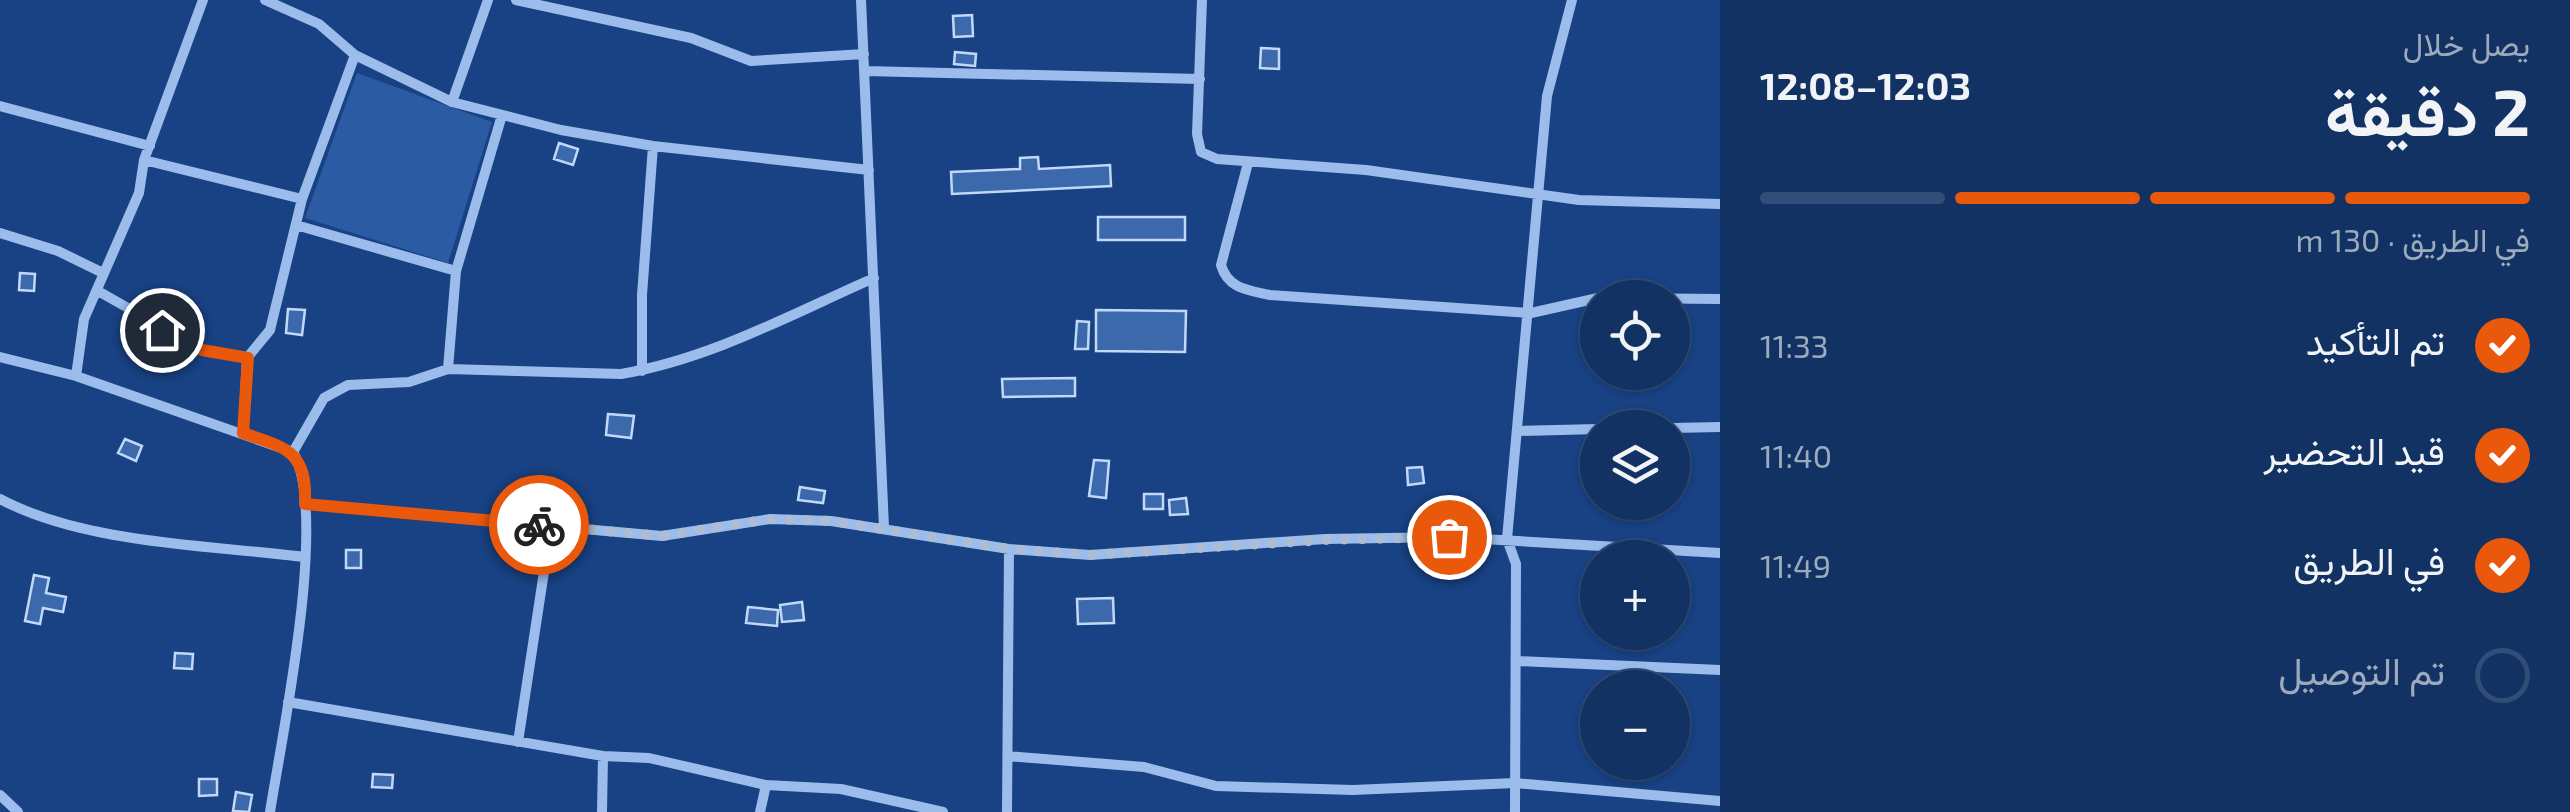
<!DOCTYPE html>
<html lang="ar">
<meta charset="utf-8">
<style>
body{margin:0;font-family:"Exo 2",Vazirmatn,sans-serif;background:#1b3a69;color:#f1f3f6;direction:rtl;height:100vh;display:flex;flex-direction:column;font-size:38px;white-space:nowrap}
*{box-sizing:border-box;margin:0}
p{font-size:32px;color:#9caabe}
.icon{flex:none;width:55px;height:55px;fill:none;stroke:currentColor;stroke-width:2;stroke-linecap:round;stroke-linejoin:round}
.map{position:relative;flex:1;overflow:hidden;direction:ltr}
.sheet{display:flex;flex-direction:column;background:#123263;width:850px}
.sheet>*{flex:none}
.controls{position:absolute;left:1580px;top:280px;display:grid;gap:20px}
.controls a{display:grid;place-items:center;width:110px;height:110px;border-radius:50%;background:#123263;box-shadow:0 2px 8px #0004,0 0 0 2px #314d78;font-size:50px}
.pin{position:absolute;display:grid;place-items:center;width:85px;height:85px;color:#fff;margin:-42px;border:5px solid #fff;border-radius:50%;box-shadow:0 2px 10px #0007}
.courier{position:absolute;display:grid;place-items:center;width:100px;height:100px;margin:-50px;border:8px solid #ea580c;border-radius:50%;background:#fff;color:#222;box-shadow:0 2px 12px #0007}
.headline em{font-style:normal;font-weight:700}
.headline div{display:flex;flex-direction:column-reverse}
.headline{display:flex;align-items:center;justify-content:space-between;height:170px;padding:0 40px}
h1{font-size:65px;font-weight:700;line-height:75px}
.bar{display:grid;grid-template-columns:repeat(4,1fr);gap:15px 10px;align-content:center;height:120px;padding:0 40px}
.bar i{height:12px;border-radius:8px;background:#314d78}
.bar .selected{background:#ea580c}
.bar p{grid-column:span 4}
ol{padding:0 40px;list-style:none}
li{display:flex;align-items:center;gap:30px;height:110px}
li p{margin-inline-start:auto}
li .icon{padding:10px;border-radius:50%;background:#ea580c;color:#fff;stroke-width:4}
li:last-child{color:#9caabe}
li i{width:55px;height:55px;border:5px solid #314d78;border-radius:50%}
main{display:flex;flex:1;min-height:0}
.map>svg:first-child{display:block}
</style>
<main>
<section class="sheet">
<div class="headline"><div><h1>2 دقيقة</h1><p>يصل خلال</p></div><em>12:03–12:08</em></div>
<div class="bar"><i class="selected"></i><i class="selected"></i><i class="selected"></i><i></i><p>في الطريق · 130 m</p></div>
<ol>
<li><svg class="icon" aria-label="check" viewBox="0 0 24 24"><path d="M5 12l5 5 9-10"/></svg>تم التأكيد<p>11:33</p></li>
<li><svg class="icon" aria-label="check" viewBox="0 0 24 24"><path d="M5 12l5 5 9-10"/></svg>قيد التحضير<p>11:40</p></li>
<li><svg class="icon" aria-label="check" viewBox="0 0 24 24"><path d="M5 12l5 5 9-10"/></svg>في الطريق<p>11:49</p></li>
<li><i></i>تم التوصيل</li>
</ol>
</section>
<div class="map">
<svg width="1720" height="812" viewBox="0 0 1720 812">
<rect width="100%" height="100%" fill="#184284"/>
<path fill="#2b5ba3" d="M357,73l135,49 -44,141 -143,-45z"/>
<path fill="#3c69ab" stroke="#c1d8f9" stroke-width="2.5" d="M972,15l1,21 -19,1 -1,-21z
M1261,48l18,1v20l-19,-1z
M955,52l21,2 -1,12 -21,-2z
M559,143l19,6 -5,16 -19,-6z
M1038,157l1,12 71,-4 1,21 -159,8 -1,-22 69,-3v-11z
M1098,217h87v23h-87z
M20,273l15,1 -1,17 -15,-1z
M288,309l17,1 -3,25 -16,-2z
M1096,310l90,1 -1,41 -89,-1z
M1077,321l12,1 -1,27h-13z
M1075,378v18l-72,1 -1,-18z
M608,414l26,2 -3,22 -25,-3z
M125,439l17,7 -6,15 -18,-8z
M1094,460l15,1 -3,37 -17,-2z
M1422,467l2,16 -16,2 -1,-17z
M800,487l25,4 -2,12 -25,-3z
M1144,494h19v15h-19z
M1186,498l2,16 -18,1 -1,-15z
M346,550h15v18h-15z
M34,575l15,3 -3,15 20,4 -3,15 -20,-4 -3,16 -15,-3z
M1113,598l1,25 -36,1 -1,-25z
M802,602l2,18 -22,2 -2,-17z
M748,607l30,3 -1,16 -31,-3z
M175,653l18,1 -1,15 -18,-1z
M373,774l20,1 -1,13 -20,-1z
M199,779h18v16l-18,1z
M236,792l16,3 -3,17 -16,-1z"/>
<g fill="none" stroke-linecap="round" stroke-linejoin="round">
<path stroke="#9cbdec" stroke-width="10" d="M265,0l54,24 36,31 97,47 109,28 92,16 216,24
M516,0l175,38 60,23 113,-7
M861,0l23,528
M1202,0l-5,134 4,18 16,7 149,11 213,30 141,4
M865,71l335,8
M452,102l36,-102
M0,106l150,40
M144,160l158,39
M1248,163l-27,102c7,24 27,25 49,30l261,18 67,-15
M296,225l160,46
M0,233l58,18 45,22
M98,291l104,59 45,8
M1616,298l104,1
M0,357l76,19 217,76c36,62 -11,283 -23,360
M448,369l8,-98 46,-156
M642,371v-76l11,-149
M76,376l8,-57 55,-126 5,-33 59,-160
M1672,428l48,-1
M1519,431l79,-2
M243,433l4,-75 23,-28 32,-131 53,-144
M293,452l31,-54 24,-13 61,-3 39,-13 173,5c89,-15 171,-60 253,-96
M0,499c85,45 209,46 304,58
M305,504l357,32 108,-17 61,2 178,28 81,6 235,-16 124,-2 271,16
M1517,661l203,9
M288,702l315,54 46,2 117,27 75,4 102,23
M518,742l33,-216
M1008,756l136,11 72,19 137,4 162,-7 205,18
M0,795l18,17
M602,812l1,-56
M760,812l6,-27
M1007,812l2,-263
M1515,812l1,-248 -9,-25 40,-443 25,-96"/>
</g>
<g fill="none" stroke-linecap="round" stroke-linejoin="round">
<path stroke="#aebdd4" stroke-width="10" stroke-dasharray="0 18" d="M539,525l123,11 108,-17 61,2 178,28 81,6 236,-15 123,-3"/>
<path stroke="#ea580c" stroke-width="12" d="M162,330l40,20 46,8 -5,75c44,15 64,18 62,71l234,21"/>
</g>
</svg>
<div class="controls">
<a><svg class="icon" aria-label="locate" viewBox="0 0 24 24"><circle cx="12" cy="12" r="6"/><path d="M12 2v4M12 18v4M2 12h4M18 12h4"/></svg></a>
<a><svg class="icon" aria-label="layers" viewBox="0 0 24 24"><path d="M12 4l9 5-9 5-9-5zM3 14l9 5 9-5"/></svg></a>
<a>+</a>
<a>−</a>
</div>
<div class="pin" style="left:1449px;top:537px;background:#ea580c"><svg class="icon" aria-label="bag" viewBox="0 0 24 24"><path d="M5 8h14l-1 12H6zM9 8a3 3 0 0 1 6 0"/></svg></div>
<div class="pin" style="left:162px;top:330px;background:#1f2937"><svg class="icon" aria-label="home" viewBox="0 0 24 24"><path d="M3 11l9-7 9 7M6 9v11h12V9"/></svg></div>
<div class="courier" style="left:539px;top:525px"><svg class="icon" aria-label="bike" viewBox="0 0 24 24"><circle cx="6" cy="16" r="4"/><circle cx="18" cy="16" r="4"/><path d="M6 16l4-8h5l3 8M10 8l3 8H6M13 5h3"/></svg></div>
</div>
</main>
